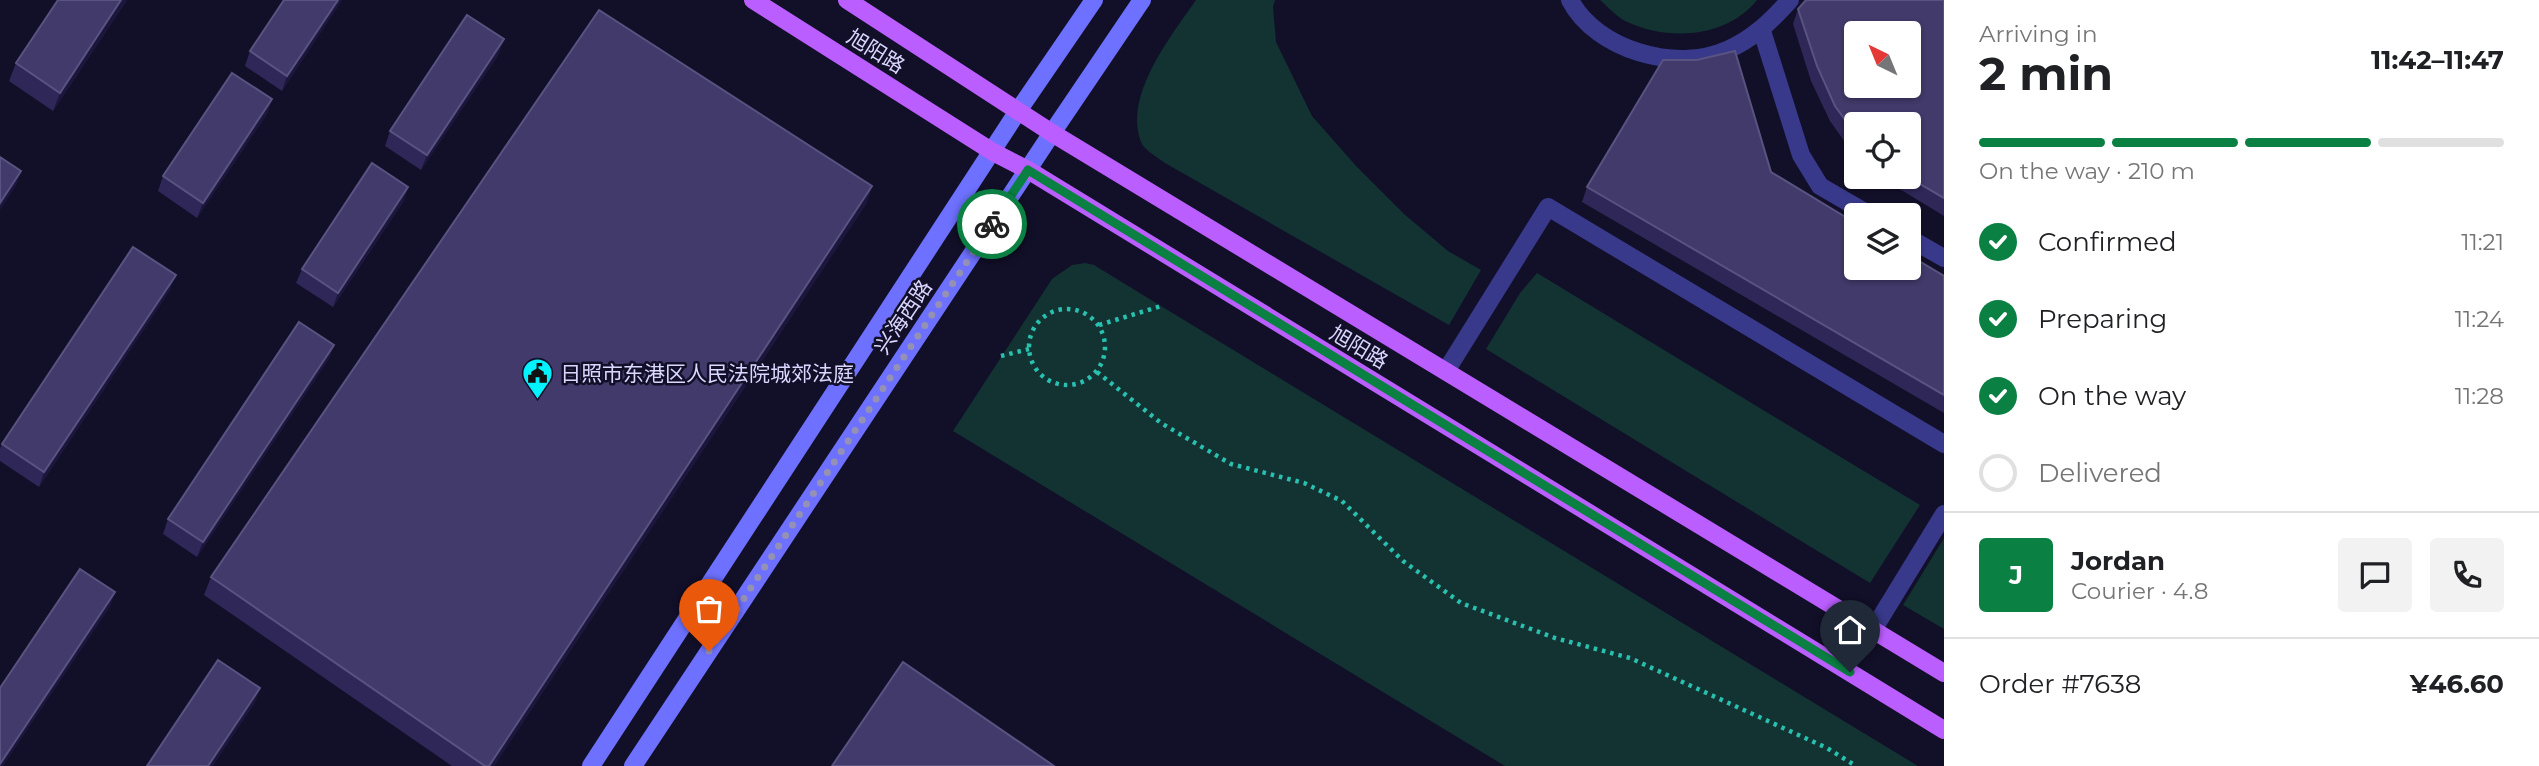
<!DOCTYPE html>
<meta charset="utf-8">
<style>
body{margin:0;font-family:Montserrat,"Noto Sans SC",sans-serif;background:#f2f2f2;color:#202124;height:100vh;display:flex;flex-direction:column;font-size:26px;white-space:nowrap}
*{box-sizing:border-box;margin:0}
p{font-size:23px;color:#757577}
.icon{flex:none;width:38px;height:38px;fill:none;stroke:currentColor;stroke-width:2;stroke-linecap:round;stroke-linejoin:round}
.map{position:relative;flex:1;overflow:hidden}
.sheet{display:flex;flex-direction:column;background:#fff;width:595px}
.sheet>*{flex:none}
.needle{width:46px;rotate:317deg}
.tools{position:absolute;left:1844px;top:21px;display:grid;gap:14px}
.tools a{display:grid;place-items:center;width:77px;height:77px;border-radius:7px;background:#fff;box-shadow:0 2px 5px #0004;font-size:35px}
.pin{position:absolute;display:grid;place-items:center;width:60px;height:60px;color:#fff;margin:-72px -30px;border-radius:50% 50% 50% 0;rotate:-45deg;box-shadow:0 0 7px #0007}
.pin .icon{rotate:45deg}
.courier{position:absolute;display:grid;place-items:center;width:70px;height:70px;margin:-35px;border:5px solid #0b8043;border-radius:50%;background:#fff;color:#222;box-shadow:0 2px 9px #0007}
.head em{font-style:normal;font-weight:700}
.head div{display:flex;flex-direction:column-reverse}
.head{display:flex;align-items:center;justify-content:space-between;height:119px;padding:0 35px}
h1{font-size:46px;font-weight:700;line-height:52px}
.bar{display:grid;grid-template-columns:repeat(4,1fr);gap:10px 7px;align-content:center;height:84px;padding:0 35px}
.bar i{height:9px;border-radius:5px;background:#e0e0e0}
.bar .current{background:#0b8043}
.bar p{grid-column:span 4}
.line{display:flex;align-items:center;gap:18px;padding:0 35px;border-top:2px solid #e0e0e0}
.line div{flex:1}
.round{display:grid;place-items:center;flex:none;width:74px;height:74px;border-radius:7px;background:#f2f2f2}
ol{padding:0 35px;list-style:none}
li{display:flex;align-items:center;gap:21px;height:77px}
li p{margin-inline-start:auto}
li .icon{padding:7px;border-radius:50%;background:#0b8043;color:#fff;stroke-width:4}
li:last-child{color:#757577}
li i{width:38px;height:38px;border:4px solid #e0e0e0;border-radius:50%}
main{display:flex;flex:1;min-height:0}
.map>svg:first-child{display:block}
</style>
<main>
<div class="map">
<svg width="1944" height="766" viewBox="0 0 1944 766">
<rect width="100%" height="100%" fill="#120f29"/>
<path fill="#123331" d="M1196,0h79l-2,7 3,35 36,74 45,51 47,47 44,37 33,19 -32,55 -284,-162c-8,-6 -21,-13 -24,-21 -18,-46 30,-106 55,-142z
M1600,0h157c-31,39 -91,41 -132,21 -9,-5 -17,-14 -25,-21z
M1085,263l9,2 67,41 757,460h-413l-552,-335 99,-152 20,-14z
M1537,273l383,232 -50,78 -384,-234 34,-56z
M1944,538v91l-41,-24z"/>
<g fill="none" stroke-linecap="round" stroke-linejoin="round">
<path stroke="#2ac0b0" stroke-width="4.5" stroke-dasharray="3.5 5" stroke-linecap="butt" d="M1029 347a38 38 0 1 1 76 0a38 38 0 1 1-76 0Z
M1099,325l62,-19
M1001,356l28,-7
M1097,372l64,51 70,41 73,19 38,18 61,60 58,42 94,35 75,20 197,90 29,18"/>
<path stroke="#38398a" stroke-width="18" d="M1570,0c26,50 107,73 157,50 26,-11 44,-29 63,-50
M1762,31l39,124 19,31 50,29
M1909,238l35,20
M1446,371l102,-164 396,237
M1873,630l71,-116"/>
<path stroke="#6e71ff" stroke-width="18" d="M591,766l427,-655 76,-111
M633,766l419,-633 90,-133"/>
<path stroke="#bb5eff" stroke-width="18" d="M753,0l240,152 35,18 916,560
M847,0l205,133 892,540"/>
</g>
<path fill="#2f2758" d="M127,0l-74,111 -44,-30 7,-18z
M284,0h58l-60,91 -37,-25 5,-15z
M1944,0v216l-64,-39h29l-52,-53v35l-27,-38 -19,-40 -18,-57 5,-15z
M499,54l-78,116 -36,-24 5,-15z
M272,99l-5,15 -70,104 -39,-27 5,-15z
M1771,172l173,104v137l-362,-211 5,-15z
M872,186l-6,18 -372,562h-42l-248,-171 7,-18z
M408,187l-5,15 -70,105 -37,-24 6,-14z
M170,290l-131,197 -39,-26v-13l2,-4z
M334,345l-6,15 -131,197 -34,-23 5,-15z"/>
<path fill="#1c163d" d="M121,0h6l-74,111 7,-18z
M338,0h4l-60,91 5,-15z
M504,39l-5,15 -78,116 6,-15z
M272,99l-5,15 -70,104 6,-15z
M21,171l-5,15 -16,24v-7z
M872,186l-6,18 -372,562h-5z
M408,187l-5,15 -70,105 5,-14z
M176,275l-6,15 -131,197 5,-15z
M334,345l-6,15 -131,197 6,-15z
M115,592l-5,15 -107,159h-3v-2z
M260,688l-5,15 -42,63h-5z"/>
<path fill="#413a6a" stroke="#595381" stroke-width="2" fill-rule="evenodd" d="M58,0h63l-61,93 -44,-30z
M284,0h54l-51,76 -37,-25z
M1806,0h138v198l-36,-21 1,-53h-52v12l-22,-30 -18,-40 -19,-57zM1857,33h52v53h-52z
M599,10l273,176 -383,580h-4l-274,-189z
M467,15l37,24 -77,116 -37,-24z
M1735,51l36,121 86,52v44h52v-13l35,21v119l-357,-208 76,-127h34z
M232,73l40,26 -69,104 -40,-27z
M0,157l21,14 -21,32z
M372,163l36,24 -70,106 -36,-24z
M133,247l43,28 -132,197 -42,-28z
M299,322l35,23 -131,197 -35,-23z
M80,569l35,23 -115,172v-76z
M218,660l42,28 -52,78h-61z
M903,662l151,104h-222z"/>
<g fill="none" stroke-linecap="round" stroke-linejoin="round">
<path stroke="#9491b4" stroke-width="7" stroke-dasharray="0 12.6" d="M709,651l283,-427"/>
<path stroke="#0b8043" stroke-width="9" d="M992,224l36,-54 822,502"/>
</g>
<defs>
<symbol id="civic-pin" viewBox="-11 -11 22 30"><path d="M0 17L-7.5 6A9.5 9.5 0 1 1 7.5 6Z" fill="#03f2ff" stroke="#120f29"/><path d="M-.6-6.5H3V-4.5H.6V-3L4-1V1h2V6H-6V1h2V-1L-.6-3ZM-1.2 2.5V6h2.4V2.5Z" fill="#111"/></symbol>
</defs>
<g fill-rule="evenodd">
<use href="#civic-pin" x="520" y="356" width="35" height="47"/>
</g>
<g text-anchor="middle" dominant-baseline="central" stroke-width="5" stroke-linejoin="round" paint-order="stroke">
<g font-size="21" fill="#dad7ff" stroke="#120f29">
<text transform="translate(876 51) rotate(32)">旭阳路</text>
<text transform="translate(903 317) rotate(-56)">兴海西路</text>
<text transform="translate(1359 347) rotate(31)">旭阳路</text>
</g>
<g font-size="21" fill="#dad7ff" stroke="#120f29" text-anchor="start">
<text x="560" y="373">日照市东港区人民法院城郊法庭</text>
</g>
</g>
</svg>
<div class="tools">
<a><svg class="needle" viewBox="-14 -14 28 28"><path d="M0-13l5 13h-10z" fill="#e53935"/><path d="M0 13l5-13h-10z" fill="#757577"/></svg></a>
<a><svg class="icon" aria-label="locate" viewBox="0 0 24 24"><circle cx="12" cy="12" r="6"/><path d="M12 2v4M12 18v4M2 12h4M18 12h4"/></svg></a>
<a><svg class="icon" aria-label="layers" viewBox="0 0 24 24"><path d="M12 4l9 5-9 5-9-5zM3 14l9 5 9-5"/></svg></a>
</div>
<div class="pin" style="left:709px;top:651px;background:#ea580c"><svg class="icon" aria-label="bag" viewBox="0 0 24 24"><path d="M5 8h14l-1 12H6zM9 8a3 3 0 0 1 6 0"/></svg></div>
<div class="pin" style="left:1850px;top:672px;background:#1f2937"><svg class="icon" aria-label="home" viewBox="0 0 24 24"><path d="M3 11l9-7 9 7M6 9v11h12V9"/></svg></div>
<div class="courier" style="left:992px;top:224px"><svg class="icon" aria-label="bike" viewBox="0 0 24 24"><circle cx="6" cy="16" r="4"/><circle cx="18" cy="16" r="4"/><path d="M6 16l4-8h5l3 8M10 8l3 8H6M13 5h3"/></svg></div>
</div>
<section class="sheet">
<div class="head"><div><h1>2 min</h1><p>Arriving in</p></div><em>11:42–11:47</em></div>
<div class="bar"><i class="current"></i><i class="current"></i><i class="current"></i><i></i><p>On the way · 210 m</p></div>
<ol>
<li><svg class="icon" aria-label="check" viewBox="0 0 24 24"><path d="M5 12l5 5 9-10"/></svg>Confirmed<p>11:21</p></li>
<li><svg class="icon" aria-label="check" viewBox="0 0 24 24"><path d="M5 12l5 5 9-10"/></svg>Preparing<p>11:24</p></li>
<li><svg class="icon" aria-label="check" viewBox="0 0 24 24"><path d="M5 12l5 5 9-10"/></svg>On the way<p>11:28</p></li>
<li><i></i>Delivered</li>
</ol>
<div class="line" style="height:126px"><b class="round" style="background:#0b8043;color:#fff">J</b><div><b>Jordan</b><p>Courier · 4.8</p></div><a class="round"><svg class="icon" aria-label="chat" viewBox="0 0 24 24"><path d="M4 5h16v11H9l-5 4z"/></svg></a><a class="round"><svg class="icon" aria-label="phone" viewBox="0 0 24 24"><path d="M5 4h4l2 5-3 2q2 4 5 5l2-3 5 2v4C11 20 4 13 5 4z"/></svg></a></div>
<div class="line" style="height:91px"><div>Order #7638</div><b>¥46.60</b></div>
</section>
</main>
